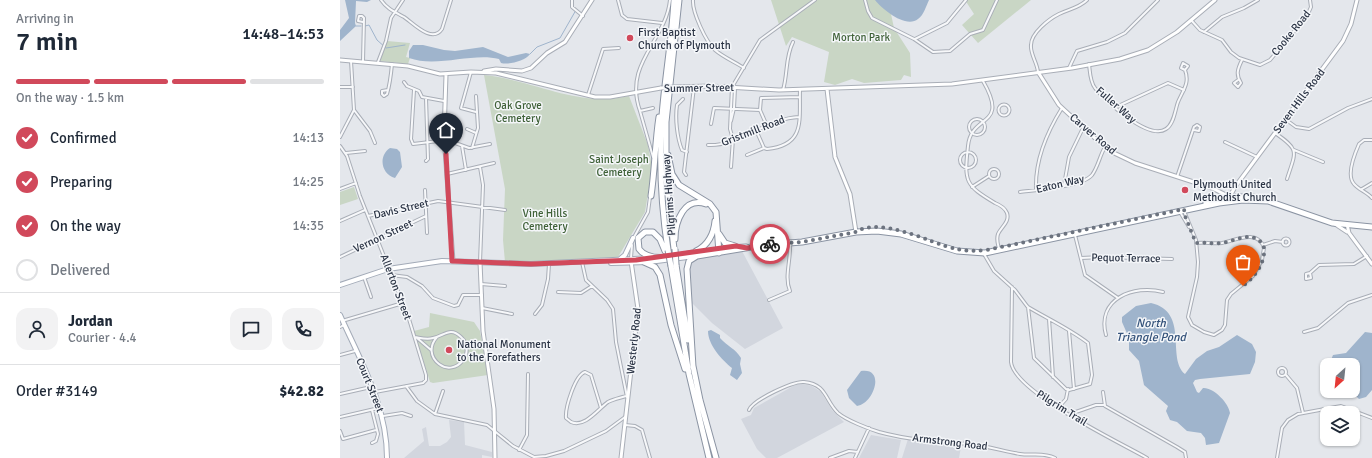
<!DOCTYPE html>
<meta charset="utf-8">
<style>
body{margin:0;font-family:Signika,sans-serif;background:#f2f2f3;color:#1f2937;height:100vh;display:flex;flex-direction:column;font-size:15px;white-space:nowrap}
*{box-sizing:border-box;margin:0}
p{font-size:13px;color:#747a83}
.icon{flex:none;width:22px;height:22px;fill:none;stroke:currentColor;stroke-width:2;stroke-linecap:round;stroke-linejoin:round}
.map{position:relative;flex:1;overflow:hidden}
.drawer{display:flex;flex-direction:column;background:#fff;width:340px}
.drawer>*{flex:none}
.needle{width:26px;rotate:207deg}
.fabs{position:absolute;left:980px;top:358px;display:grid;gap:8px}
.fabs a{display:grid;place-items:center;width:40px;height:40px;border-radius:8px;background:#fff;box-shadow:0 1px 3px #0004;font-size:20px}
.pin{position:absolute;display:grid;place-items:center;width:34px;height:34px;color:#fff;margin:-41px -17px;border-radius:50% 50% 50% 0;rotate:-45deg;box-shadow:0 0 4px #0007}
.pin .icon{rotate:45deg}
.courier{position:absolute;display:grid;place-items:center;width:40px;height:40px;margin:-20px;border:3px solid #d1495b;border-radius:50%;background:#fff;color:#222;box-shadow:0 1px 5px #0007}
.summary em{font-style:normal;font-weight:600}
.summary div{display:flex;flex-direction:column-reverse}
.summary{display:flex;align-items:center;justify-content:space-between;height:68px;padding:0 16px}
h1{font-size:26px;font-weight:600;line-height:30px}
.bar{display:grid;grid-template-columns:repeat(4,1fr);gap:6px 4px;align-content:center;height:48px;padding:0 16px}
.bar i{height:5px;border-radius:3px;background:#e0e1e3}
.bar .selected{background:#d1495b}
.bar p{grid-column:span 4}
.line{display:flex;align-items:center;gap:10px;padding:0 16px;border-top:1px solid #e0e1e3}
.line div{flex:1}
.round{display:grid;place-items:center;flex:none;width:42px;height:42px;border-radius:12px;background:#f2f2f3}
ol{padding:0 16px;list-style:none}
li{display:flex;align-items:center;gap:12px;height:44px}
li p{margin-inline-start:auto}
li .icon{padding:4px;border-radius:50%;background:#d1495b;color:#fff;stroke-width:4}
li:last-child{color:#747a83}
li i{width:22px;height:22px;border:2px solid #e0e1e3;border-radius:50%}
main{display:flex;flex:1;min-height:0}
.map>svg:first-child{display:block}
</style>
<main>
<section class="drawer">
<div class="summary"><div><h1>7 min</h1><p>Arriving in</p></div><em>14:48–14:53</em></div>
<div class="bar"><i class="selected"></i><i class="selected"></i><i class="selected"></i><i></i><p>On the way · 1.5 km</p></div>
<ol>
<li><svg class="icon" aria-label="check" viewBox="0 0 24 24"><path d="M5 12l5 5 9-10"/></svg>Confirmed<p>14:13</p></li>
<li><svg class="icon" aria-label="check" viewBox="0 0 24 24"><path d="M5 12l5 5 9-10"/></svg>Preparing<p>14:25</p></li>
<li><svg class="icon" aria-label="check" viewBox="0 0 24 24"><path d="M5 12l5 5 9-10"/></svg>On the way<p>14:35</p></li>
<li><i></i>Delivered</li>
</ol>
<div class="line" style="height:72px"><a class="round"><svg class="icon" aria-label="person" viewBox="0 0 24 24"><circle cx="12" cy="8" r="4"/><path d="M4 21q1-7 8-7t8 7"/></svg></a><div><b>Jordan</b><p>Courier · 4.4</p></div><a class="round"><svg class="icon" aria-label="chat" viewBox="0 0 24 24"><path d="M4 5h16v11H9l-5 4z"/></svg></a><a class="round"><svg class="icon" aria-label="phone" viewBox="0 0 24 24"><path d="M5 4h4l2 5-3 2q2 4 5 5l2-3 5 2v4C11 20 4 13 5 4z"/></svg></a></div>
<div class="line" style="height:52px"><div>Order #3149</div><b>$42.82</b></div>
</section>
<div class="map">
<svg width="1032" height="458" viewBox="0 0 1032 458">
<rect width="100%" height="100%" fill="#e4e7ec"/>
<path fill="#d2d6de" d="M402,251l41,77 -38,21 -33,-26 -20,-20 -2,-27v-14l6,-4z
M463,384l9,2 9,6 11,18 12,12 -67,36h-11l-9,-9 -16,-30 10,-4 3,-7 41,-23z
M109,420l15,2 1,23 27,7v5l-10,-2v3h-78l20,-17 -2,-12 4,-2 3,19h11l7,-4 4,-5z
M531,435l30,5 -4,18h-38z
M568,439l53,8 -2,11h-57z"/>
<path fill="#c9d6c5" d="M431,0h150l-30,14 3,14 16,25 1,24 -7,-2 -3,5 -37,3 -12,-4 -17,6 -11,-3 5,-30 -37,-15 -6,9z
M625,0h66l-53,43 -16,-18 12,-11z
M47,41l23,2 -4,14 4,1 -2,6 -28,-3z
M144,75c50,5 93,33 145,21l19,49 3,17v13l-6,37 -27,45 -85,5h-28l-2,-22 2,-51z
M14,187l4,12 -18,6v-13z
M90,313l44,9 6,9 8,44 -55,8 -3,-1 -16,-51 15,-4z"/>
<path fill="#9fb4cc" d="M5,0h26l-4,2 -11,-1 -1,22 1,3 -16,15v-11l9,-12z
M535,0h54c-3,6 -5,15 -11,19 -12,10 -36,-10 -43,-19z
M73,45h10l21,5 11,1 28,-4 25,10 18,-4 4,1c-5,7 -21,11 -29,9l-2,-4c-26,-7 -62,9 -90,-1v-7z
M50,148l7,1 3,3 2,15 -7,11c-14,-4 -17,-22 -5,-30z
M811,303c39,9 15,55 34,71l11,-15 11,-8 12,-4 18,-12 15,9 4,8 -1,10 -5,12 -50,5 -5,1 -2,3 4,9 2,1 4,-5c10,-1 26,15 27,25l-11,30 -13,2 -1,-7 -4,-5 -14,-2 -10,-9 -7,-2 -4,-9 2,-5 -24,-21 -5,-24 -10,-11v-12l-7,-16v-5l14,-11z
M371,330l9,5v3c7,8 16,11 21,20l-1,6 2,9 -5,7 -7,-5 2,-7c-10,-8 -24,-23 -24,-37z
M1025,332l7,1v57l-6,7 -7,2 -8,-8h2v-26l-11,-6 -5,2 -6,-1 2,-5 13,-2z
M521,371c25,-4 13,33 -4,35l-8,-8 -2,-8z"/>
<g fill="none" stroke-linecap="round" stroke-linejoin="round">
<path stroke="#9fb4cc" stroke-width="1" d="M16,26h5
M25,26l4,-1 8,15 9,8 19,-3
M190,54l7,-7 23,-9 16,-28"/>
<defs>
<path id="street" d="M41,0c6,9 14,12 23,17 9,6 28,27 38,12l9,-29
M232,0v7l11,9
M278,0l4,15 5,4 35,4
M353,0c-1,12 13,42 22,50 8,7 20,12 29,18
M525,0l3,11 4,7 42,21 19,13 17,-1 20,-17 13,-4 14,-30
M851,20l9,10 22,10 9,12 8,6 21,7 10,-5 37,-44 4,-9 -1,-7
M864,32l18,-15 22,-9 14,-8
M575,39l32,-16 19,-23
M23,61l1,-43 -2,-2h-3l-1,5 5,1
M38,62l8,-21 5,-23 12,-18
M749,64c1,8 1,18 6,24 10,13 54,53 71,41 8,-5 9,-19 12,-27 5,-12 12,-19 7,-32l-4,-2 2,-5 5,3 -3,4
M729,68l8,-17 30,-9 18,-9 33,-33
M131,72l-10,36 15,4
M698,72c-1,-10 -8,-18 -7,-27 0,-12 18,-26 28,-31 10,-5 20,-6 28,-14
M898,80l-4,3 4,4 3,-4c-5,-8 -4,-13 1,-23
M643,81c27,47 -12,32 -15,65 -4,36 -3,39 27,57 5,2 10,5 12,10 3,9 -6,14 -9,21 -2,6 0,10 1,15
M64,82l3,4 12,5 3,6 22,4
M0,87h13
M48,90l-6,1v3l2,2 3,-2c3,-10 4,-19 5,-30
M74,90l-3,49 2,5 34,-4 22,8 21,-4
M443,90c5,-17 2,-32 10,-48
M248,95l15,-46 16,-1
M86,98l2,61 -2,2
M343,99l-6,6c-2,13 0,33 5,45l5,2
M658.5 110a5.5 5.5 0 1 1 11 0a5.5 5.5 0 1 1-11 0Z
M776,107l52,-24 16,7
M313,108l-13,3c-17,-48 26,-70 30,-111
M14,110l16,21 5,12
M300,111l13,46
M945,119l11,8 13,2 39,-21 24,-9
M629 127a8 8 0 1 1 16 0a8 8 0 1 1-16 0Z
M391,121l3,-13 1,-20
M371,124l3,-16 46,2
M427,126l-7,-16 1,-12 39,-1
M127,129l9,4
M416,130l8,18 3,1c39,-4 32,-29 33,-59
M935,133c25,17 21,18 12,46
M0,137l14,-27 -3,-49
M1032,140h-8l-5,4c-4,9 -13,31 -5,40 5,6 13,8 18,14
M885,142l32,15
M368,145c29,2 60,-27 91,-28
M0,146l7,10 13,40 49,123 17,56v5l-3,3 -48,9
M122,146l4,24
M132,148l6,-20 -2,-32
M954,150l29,12
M620 160a8 8 0 1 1 16 0a8 8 0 1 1-16 0Z
M6,153l19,-2
M407,155l17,-7
M140,167l3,18 -3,77
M391,167l2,-28 -3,-10 2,-42 28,-47 55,-40
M649 174a5 5 0 1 1 10 0a5 5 0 1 1-10 0Z
M107,174l47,-11
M346,175l-2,-3 10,-85
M837,177l17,-50 3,-2 3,2 -1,4 -5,-1
M724,185l5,-28 14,-29
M632,187l17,-11
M0,189l16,-6
M696,189c-1,-29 11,-57 26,-81
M1022,189l10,-6
M85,190l2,43
M680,192c16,-2 62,-5 72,-17 6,-8 8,-20 13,-28
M844,211l12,29 2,22 -1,15 -9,40 4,8 12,7 10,3 8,-5 3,-5 2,-25 4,-6 22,-18 9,-16 2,-12c-6,-20 -30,-7 -42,-5 -9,1 -17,-1 -26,0
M840,212l9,15
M28,216l70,-15 67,9
M0,221l25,-11
M735,235l10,40 33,23
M942.5 242a3.5 3.5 0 1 1 7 0a3.5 3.5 0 1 1-7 0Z
M293,239l15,-27 2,-15
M923,245l12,-4 8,1
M644,254l10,17 21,19 12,16 1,1c20,12 42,22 60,36l4,32 -2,9 -21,6 -3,-1 -32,-31 -6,-51
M0,257l86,-41
M291,258l1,-13
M741,258l21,-1 70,2
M242,262l4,18 21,20 6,9 3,33 11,55
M970,273l1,5 -5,1v-5l4,-1 9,-8 35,-1 13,-8
M51,275l16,2 15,9 11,12 21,8 4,-1 5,-10h19
M24,277l7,20
M141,284l24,2
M672,287l-1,75c3,30 108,80 136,96
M218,292l23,1 11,-7
M429,300l21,-9c-6,-14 1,-31 0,-47
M142,308l30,6
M195,314l7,-9 6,-26 1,-15
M709,319l4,58
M2,321l61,-18
M0,327l4,-2
M729,331l5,58
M964,332l14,-4 30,-25 24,-8
M766,335c-10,-36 28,-51 57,-43
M75,337c6,1 12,3 18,1 11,-2 17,-12 28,-1 16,15 -5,40 -22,27 -9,-7 -10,-18 -2,-27
M77,338l14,12
M0,355l15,-4
M938 372a4 4 0 1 1 8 0a4 4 0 1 1-8 0Z
M946,375l11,13 6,25
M66,386l11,15 18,13 52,11 26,21 21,11 12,-1 18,-5 42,-20 19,-14
M763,392l2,14 72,41 8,5 1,6
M0,394l31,-7
M261,408l-10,-33 -6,-3c-10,3 -20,36 -19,46l5,4c14,6 27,-13 37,-20 6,-3 12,-4 18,-6
M718,408l8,-9 2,-10
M32,410l6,24 -2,7 -4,2
M409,410c4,-10 44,-29 55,-28 23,2 21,19 34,31 8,7 31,16 41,19 29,8 61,10 90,12 18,2 34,7 51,10 12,2 23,-2 35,4
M95,414l8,-23
M730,414l26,-9h8
M43,416l19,-3 9,3
M0,417l39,-9
M285,425l10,1 7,4 8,28
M0,431l3,8 33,-9
M179,450l8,-15 1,-61
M490,458l19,-7 9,1
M515,458l14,-30
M937,458l5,-30 6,-8 10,-6 43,-8 31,12"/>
<path id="secondary" d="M0,60l68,6 32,8 31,-2 25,1 99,24h15l51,-9
M144,71l12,-2 26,2 9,-3 16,-15 18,-11 27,-42
M698,72l21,33 39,36 16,12 21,10 77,25 18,9
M106,75l-2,60 9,126
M335,87l35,-1 69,4 173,-6 120,-16 48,-9 28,-9 29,-18 38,-32
M487,89l8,68 15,37 6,38
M889,198l6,-11 108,-146 8,-17 6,-24
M995,224l12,8
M1007,224l2,9 23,31
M140,262l3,69 11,78 1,49
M281,458l17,-149 -7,-48"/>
<path id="primary" d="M280,259l5,-4 8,-17
M271,263l38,-1 46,-6
M0,285l48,-16 54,-8 89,3 123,-6
M0,315c21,47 47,91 47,143"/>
<path id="highway" d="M328,155l4,19 7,11 31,19 6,8 3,41
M311,196c4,-27 4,-53 8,-79
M866,203l23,-6h24
M379,234l6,9 10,3
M335,239c0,-17 9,-43 31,-35
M388,248l18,-1
M334,249l-8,-71v-56l13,-122
M328,250c-7,-45 -9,-89 -6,-134 3,-39 10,-77 12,-116
M325,251l-5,-12 -7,-7h-8l-7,6 1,11c12,16 44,5 61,3
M356,251c12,-5 18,-18 19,-30
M304,262l11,5 5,8 11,50 14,44
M336,265l12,75
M331,266l18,108 20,84
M353,366l7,34 16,58
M353,367l-6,-98 2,-8 8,-5 67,-11 38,-3 54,-10 21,-1 24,3 56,17 28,2 234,-50 24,-3 25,1 64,22 40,4"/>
</defs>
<use href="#street" stroke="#a9aeb7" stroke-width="4"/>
<use href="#secondary" stroke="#a9aeb7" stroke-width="5"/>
<use href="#primary" stroke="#a3abb8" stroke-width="6"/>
<use href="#highway" stroke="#8b94a3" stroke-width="7"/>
<use href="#street" stroke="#f7f8fa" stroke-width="2"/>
<use href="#secondary" stroke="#fff" stroke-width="3"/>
<use href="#primary" stroke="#fff" stroke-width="4"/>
<use href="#highway" stroke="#fff" stroke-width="5"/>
<defs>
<path id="secondary-bridge" d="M321,88l14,-1"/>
<path id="highway-bridge" d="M335,249l1,16
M328,250l3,16"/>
</defs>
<use href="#secondary-bridge" stroke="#a9aeb7" stroke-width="5" stroke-linecap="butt"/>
<use href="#highway-bridge" stroke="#8b94a3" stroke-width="7" stroke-linecap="butt"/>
<use href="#secondary-bridge" stroke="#fff" stroke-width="3"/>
<use href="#highway-bridge" stroke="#fff" stroke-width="5"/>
</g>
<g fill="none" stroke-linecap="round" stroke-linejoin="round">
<path stroke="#6c737f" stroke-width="4" stroke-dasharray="0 7.2" d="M430,244l32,-2 54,-10c25,-16 74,11 100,17 10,2 20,2 31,1l197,-41 1,7 11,27c9,-1 17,1 26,0 14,-2 29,-13 41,1 5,16 -8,33 -20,42"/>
<path stroke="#d1495b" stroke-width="5" d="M106,154l6,107 79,3 105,-4 100,-14 11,2 23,-4"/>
</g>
<g fill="#d1495b" stroke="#f4f6f9" stroke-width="1.5">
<circle cx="290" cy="38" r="4"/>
<circle cx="845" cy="190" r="4"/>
<circle cx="109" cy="350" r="4"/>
</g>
<g text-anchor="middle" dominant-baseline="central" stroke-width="3" stroke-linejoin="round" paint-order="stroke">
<g font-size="11" fill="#2b3445" stroke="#f4f6f9" text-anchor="start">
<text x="298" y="32">First Baptist<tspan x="298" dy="13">Church of Plymouth</tspan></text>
<text x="853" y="184">Plymouth United<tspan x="853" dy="13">Methodist Church</tspan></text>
<text x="117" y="344">National Monument<tspan x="117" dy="13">to the Forefathers</tspan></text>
</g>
<g font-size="11" fill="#2b3445" stroke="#f4f6f9">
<text transform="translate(951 33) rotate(-51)">Cooke Road</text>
<text transform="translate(359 88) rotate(-1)">Summer Street</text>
<text transform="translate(959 101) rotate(-53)">Seven Hills Road</text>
<text transform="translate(776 105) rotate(41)">Fuller Way</text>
<text transform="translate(413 131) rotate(-21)">Gristmill Road</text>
<text transform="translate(753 134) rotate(40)">Carver Road</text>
<text transform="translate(720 184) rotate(-13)">Eaton Way</text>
<text transform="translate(329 195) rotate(-94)">Pilgrims Highway</text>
<text transform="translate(61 209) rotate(-13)">Davis Street</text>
<text transform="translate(43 236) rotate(-25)">Vernon Street</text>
<text transform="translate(786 258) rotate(1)">Pequot Terrace</text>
<text transform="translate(56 287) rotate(69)">Allerton Street</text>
<text transform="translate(294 341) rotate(-84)">Westerly Road</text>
<text transform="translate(30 385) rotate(68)">Court Street</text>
<text transform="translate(722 408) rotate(32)">Pilgrim Trail</text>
<text transform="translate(610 442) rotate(7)">Armstrong Road</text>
</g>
<g font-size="11" fill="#3f6138" stroke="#f4f6f9">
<text x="521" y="37">Morton Park</text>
<text x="178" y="105">Oak Grove<tspan x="178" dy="13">Cemetery</tspan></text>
<text x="279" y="159">Saint Joseph<tspan x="279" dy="13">Cemetery</tspan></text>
<text x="205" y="213">Vine Hills<tspan x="205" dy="13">Cemetery</tspan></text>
</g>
<g font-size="12" font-style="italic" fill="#34527a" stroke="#f4f6f9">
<text x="811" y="323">North<tspan x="811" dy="14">Triangle Pond</tspan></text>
</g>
</g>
</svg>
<div class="fabs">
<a><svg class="needle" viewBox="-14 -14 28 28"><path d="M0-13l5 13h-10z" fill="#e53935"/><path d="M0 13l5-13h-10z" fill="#747a83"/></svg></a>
<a><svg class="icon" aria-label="layers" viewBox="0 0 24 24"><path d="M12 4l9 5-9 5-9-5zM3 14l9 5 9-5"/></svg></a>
</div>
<div class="pin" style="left:903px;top:286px;background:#ea580c"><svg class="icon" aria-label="bag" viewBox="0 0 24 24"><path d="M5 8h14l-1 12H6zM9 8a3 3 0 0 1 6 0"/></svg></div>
<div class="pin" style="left:106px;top:154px;background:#1f2937"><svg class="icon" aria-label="home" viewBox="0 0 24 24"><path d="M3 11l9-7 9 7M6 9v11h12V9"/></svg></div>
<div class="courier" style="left:430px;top:244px"><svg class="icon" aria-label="bike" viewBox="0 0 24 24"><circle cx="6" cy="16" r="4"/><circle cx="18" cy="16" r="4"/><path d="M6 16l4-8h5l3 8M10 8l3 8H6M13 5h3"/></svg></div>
</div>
</main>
